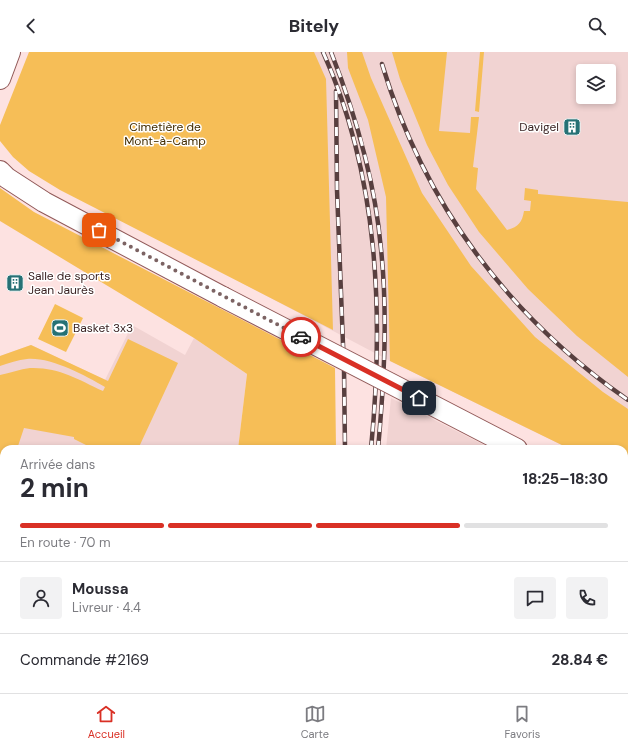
<!DOCTYPE html>
<html lang="fr">
<meta charset="utf-8">
<style>
body{margin:0;font-family:"DM Sans",sans-serif;background:#f2f2f3;color:#2b2b33;height:100vh;display:flex;flex-direction:column;font-size:15px;white-space:nowrap}
*{box-sizing:border-box;margin:0}
p{font-size:13px;color:#7c7c81}
.icon{flex:none;width:22px;height:22px;fill:none;stroke:currentColor;stroke-width:2;stroke-linecap:round;stroke-linejoin:round}
.map{position:relative;flex:1;overflow:hidden}
.drawer{position:absolute;left:0px;top:393px;width:628px;height:248px;display:flex;flex-direction:column;background:#fff;border-radius:12px 12px 0 0;box-shadow:0 2px 6px #0003}
.drawer>*{flex:none}
.tools{position:absolute;left:576px;top:12px;display:grid;gap:8px}
.tools a{display:grid;place-items:center;width:40px;height:40px;border-radius:4px;background:#fff;box-shadow:0 2px 6px #0003;font-size:20px}
.pin{position:absolute;display:grid;place-items:center;width:34px;height:34px;color:#fff;margin:-17px;border-radius:8px;box-shadow:0 2px 6px #0006}
.courier{position:absolute;display:grid;place-items:center;width:40px;height:40px;margin:-20px;border:3px solid #d93025;border-radius:50%;background:#fff;color:#222;box-shadow:0 1px 5px #0007}
.headline em{font-style:normal;font-weight:700}
.headline div{display:flex;flex-direction:column-reverse}
.headline{display:flex;align-items:center;justify-content:space-between;height:68px;padding:0 20px}
h1{font-size:26px;font-weight:700;line-height:30px}
.bar{display:grid;grid-template-columns:repeat(4,1fr);gap:6px 4px;align-content:center;height:48px;padding:0 20px}
.bar i{height:5px;border-radius:3px;background:#e1e1e2}
.bar .active{background:#d93025}
.bar p{grid-column:span 4}
.line{display:flex;align-items:center;gap:10px;padding:0 20px;border-top:1px solid #e1e1e2}
.line div{flex:1}
.round{display:grid;place-items:center;flex:none;width:42px;height:42px;border-radius:4px;background:#f2f2f3}
header{display:flex;justify-content:space-between;align-items:center;height:52px;padding:0 20px;background:#fff;font-size:18px;font-weight:700}
.dock{display:flex;justify-content:space-around;align-items:center;height:56px;border-top:1px solid #e1e1e2;background:#fff;font-size:11px;color:#7c7c81}
.dock a{display:grid;justify-items:center;gap:2px}
.dock .active{color:#d93025}
.map>svg:first-child{display:block}
</style>
<header><svg class="icon" aria-label="back" viewBox="0 0 24 24"><path d="M15 5l-7 7 7 7"/></svg>Bitely<svg class="icon" aria-label="search" viewBox="0 0 24 24"><circle cx="10" cy="10" r="6"/><path d="M15 15l6 6"/></svg></header>
<div class="map">
<svg width="628" height="641" viewBox="0 0 628 641">
<rect width="100%" height="100%" fill="#fde2e1"/>
<path fill="#f1d3d2" fill-rule="evenodd" d="M238,0h390v425l-4,-2v-26h-54l-180,-88 -148,-78 -3,-14zM583,19h26v26h-26z
M132,273l53,30 9,-17 53,36 -9,75h-234v195l-4,-1v-287l31,-11 74,35z
M391,346l101,51h-106z
M624,464l4,2v175h-266v-4h262z
M18,637h239l-1,4h-240z"/>
<path fill="#f6be57" d="M29,0h285l12,27 7,251 -273,-140 -31,-19 -16,-14 -13,-16v-16z
M347,0h15l9,26 51,115 49,73 64,71 68,55 25,17v68l-4,-2v-26h-54l-180,-88 -4,-164 -18,-77 -20,-52z
M392,0h55l-8,79 31,2 1,-16h8l-6,50 5,1 -2,21 31,41c11,-3 15,-7 17,-19h6l1,-10 -7,-1 1,-12 13,2v4l90,8v175l-51,-41 -49,-47 -49,-57 -31,-47 -21,-40 -27,-66z
M480,0h4l-5,60 -4,-1z
M0,136l34,24 301,156 1,81h-98l9,-75 -53,-36 -194,-117z
M55,252l28,14 -17,34 -28,-13z
M128,287l50,24 -39,84 1,2h-53l1,-3 -14,-7v-2l-50,-9 -7,21h-13v23l-4,5v-102c10,-2 20,-6 30,-7 29,-1 47,11 73,23l2,-4c-21,-12 -54,-30 -78,-28 -9,1 -18,4 -27,7v-10l31,-11 77,36z
M257,637h66v4h-67z"/>
<g fill="none" stroke-linecap="round" stroke-linejoin="round">
<defs>
<path id="minor" d="M0,27l10,-27
M0,119l7,7 37,24 179,95
M407,340l110,57
M624,450l4,1
M0,613l4,1"/>
</defs>
<use href="#minor" stroke="#915958" stroke-width="22"/>
<use href="#minor" stroke="#fff" stroke-width="20"/>
<defs>
<path id="rail" d="M323,0c56,124 61,264 48,397
M331,0c25,64 44,128 50,197 7,66 3,134 -3,200
M382,12c42,140 127,253 246,336
M336,39l1,99 7,180 1,79
M331,641v-4
M345,641v-4
M352,641l1,-4"/>
</defs>
<use href="#rail" stroke="#583f3f" stroke-width="4.5"/>
<use href="#rail" stroke="#fff" stroke-width="3" stroke-dasharray="9" stroke-linecap="butt"/>
<defs>
<path id="minor-bridge" d="M223,245l184,95"/>
</defs>
<use href="#minor-bridge" stroke="#915958" stroke-width="22" stroke-linecap="butt"/>
<use href="#minor-bridge" stroke="#fff" stroke-width="20"/>
</g>
<g fill="none" stroke-linecap="round" stroke-linejoin="round">
<path stroke="#7c6363" stroke-width="4" stroke-dasharray="0 7.2" d="M99,178l202,107"/>
<path stroke="#d93025" stroke-width="5" d="M301,285l118,61"/>
</g>
<defs>
<symbol id="building-square" viewBox="-11 -11 22 22"><rect x="-9" y="-9" width="18" height="18" rx="4" fill="#267175" stroke="#fff"/><path d="M-4-6H4V6H1V3H-1V6H-4ZM-2.5-4.3h1.7v1.8h-1.7ZM.8-4.3h1.7v1.8H.8ZM-2.5-1h1.7V.8h-1.7ZM.8-1h1.7V.8H.8Z" fill="#fff"/></symbol>
<symbol id="stadium-square" viewBox="-11 -11 22 22"><rect x="-9" y="-9" width="18" height="18" rx="4" fill="#267175" stroke="#fff"/><path d="M0-5a6.5 5 0 1 0 0 10a6.5 5 0 1 0 0-10ZM-3.5-1.8h7v3.6h-7Z" fill="#fff"/></symbol>
</defs>
<g fill-rule="evenodd">
<use href="#building-square" x="562" y="65" width="20" height="20"/>
<use href="#building-square" x="5" y="221" width="20" height="20"/>
<use href="#stadium-square" x="50" y="266" width="20" height="20"/>
</g>
<g text-anchor="middle" dominant-baseline="central" stroke-width="3" stroke-linejoin="round" paint-order="stroke">
<g font-size="12" fill="#422c00" stroke="#fff">
<text x="165" y="75">Cimetière de<tspan x="165" dy="14">Mont-à-Camp</tspan></text>
</g>
<g font-size="12" fill="#371f1f" stroke="#fff" text-anchor="start">
<text x="559" y="75" text-anchor="end">Davigel</text>
<text x="28" y="224">Salle de sports<tspan x="28" dy="14">Jean Jaurès</tspan></text>
<text x="73" y="276">Basket 3x3</text>
</g>
</g>
</svg>
<div class="tools">
<a><svg class="icon" aria-label="layers" viewBox="0 0 24 24"><path d="M12 4l9 5-9 5-9-5zM3 14l9 5 9-5"/></svg></a>
</div>
<div class="pin" style="left:99px;top:178px;background:#ea580c"><svg class="icon" aria-label="bag" viewBox="0 0 24 24"><path d="M5 8h14l-1 12H6zM9 8a3 3 0 0 1 6 0"/></svg></div>
<div class="pin" style="left:419px;top:346px;background:#1f2937"><svg class="icon" aria-label="home" viewBox="0 0 24 24"><path d="M3 11l9-7 9 7M6 9v11h12V9"/></svg></div>
<div class="courier" style="left:301px;top:285px"><svg class="icon" aria-label="car" viewBox="0 0 24 24"><path d="M5 17H2v-5l4-1 3-4h7l3 4 3 1v5h-3M9 17h6M6 11h13"/><circle cx="7" cy="17" r="2"/><circle cx="17" cy="17" r="2"/></svg></div>
<section class="drawer">
<div class="headline"><div><h1>2 min</h1><p>Arrivée dans</p></div><em>18:25–18:30</em></div>
<div class="bar"><i class="active"></i><i class="active"></i><i class="active"></i><i></i><p>En route · 70 m</p></div>
<div class="line" style="height:72px"><a class="round"><svg class="icon" aria-label="person" viewBox="0 0 24 24"><circle cx="12" cy="8" r="4"/><path d="M4 21q1-7 8-7t8 7"/></svg></a><div><b>Moussa</b><p>Livreur · 4.4</p></div><a class="round"><svg class="icon" aria-label="chat" viewBox="0 0 24 24"><path d="M4 5h16v11H9l-5 4z"/></svg></a><a class="round"><svg class="icon" aria-label="phone" viewBox="0 0 24 24"><path d="M5 4h4l2 5-3 2q2 4 5 5l2-3 5 2v4C11 20 4 13 5 4z"/></svg></a></div>
<div class="line" style="height:52px"><div>Commande #2169</div><b>28.84 €</b></div>
</section>
</div>
<nav class="dock">
<a class="active"><svg class="icon" aria-label="home" viewBox="0 0 24 24"><path d="M3 11l9-7 9 7M6 9v11h12V9"/></svg>Accueil</a>
<a><svg class="icon" aria-label="map" viewBox="0 0 24 24"><path d="M3 6l6-2 6 2 6-2v14l-6 2-6-2-6 2zM9 4v14M15 6v14"/></svg>Carte</a>
<a><svg class="icon" aria-label="saved" viewBox="0 0 24 24"><path d="M7 4h10v16l-5-4-5 4z"/></svg>Favoris</a>
</nav>
